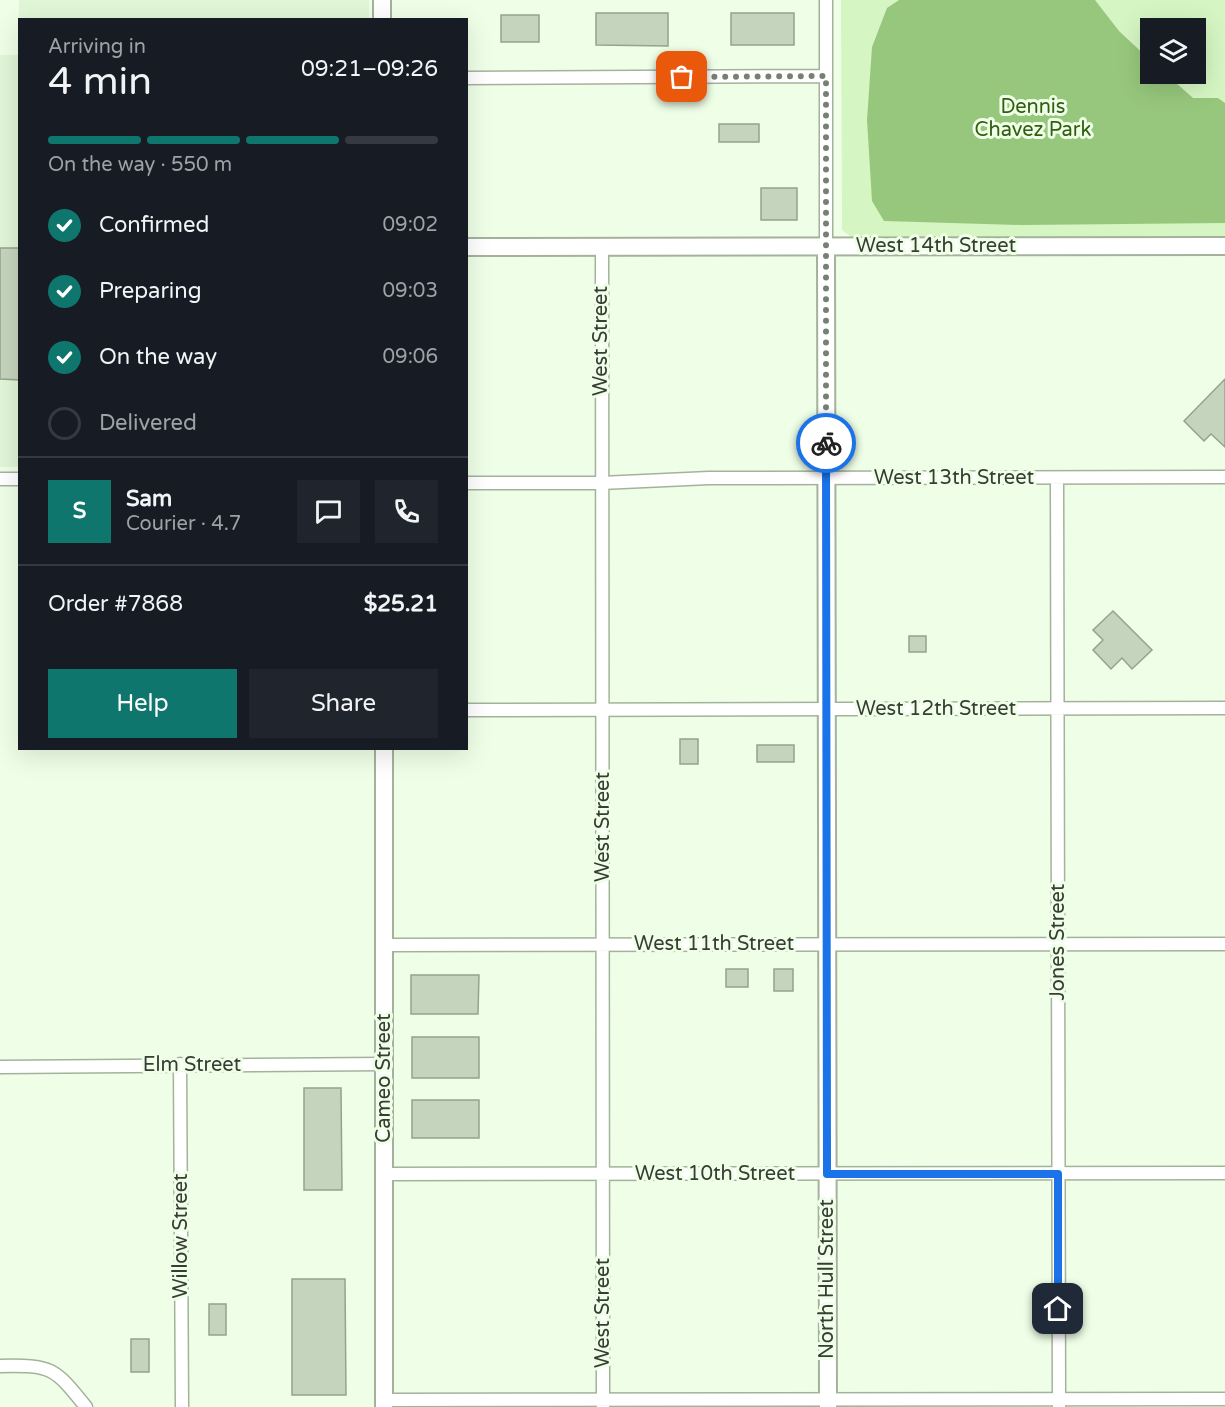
<!DOCTYPE html>
<meta charset="utf-8">
<style>
body{margin:0;font-family:"Varela Round",sans-serif;background:#20242c;color:#f1f3f6;height:100vh;display:flex;flex-direction:column;font-size:22px;white-space:nowrap}
*{box-sizing:border-box;margin:0}
p{font-size:20px;color:#9ea1a6}
.icon{flex:none;width:33px;height:33px;fill:none;stroke:currentColor;stroke-width:2;stroke-linecap:round;stroke-linejoin:round}
.map{position:relative;flex:1;overflow:hidden}
.details{position:absolute;left:18px;top:18px;width:450px;height:732px;display:flex;flex-direction:column;background:#171b24;border-radius:0px;box-shadow:0 6px 24px #0002}
.details>*{flex:none}
.controls{position:absolute;left:1140px;top:18px;display:grid;gap:12px}
.controls a{display:grid;place-items:center;width:66px;height:66px;border-radius:0px;background:#171b24;box-shadow:0 6px 24px #0002;font-size:30px}
.pin{position:absolute;display:grid;place-items:center;width:51px;height:51px;color:#fff;margin:-26px;border-radius:12px;box-shadow:0 3px 9px #0006}
.courier{position:absolute;display:grid;place-items:center;width:60px;height:60px;margin:-30px;border:4px solid #1a73e8;border-radius:50%;background:#fff;color:#222;box-shadow:0 2px 8px #0007}
.summary em{font-style:normal;font-weight:600}
.summary div{display:flex;flex-direction:column-reverse}
.summary{display:flex;align-items:center;justify-content:space-between;height:102px;padding:0 30px}
h1{font-size:39px;font-weight:600;line-height:45px}
.bar{display:grid;grid-template-columns:repeat(4,1fr);gap:9px 6px;align-content:center;height:72px;padding:0 30px}
.bar i{height:8px;border-radius:4px;background:#363941}
.bar .active{background:#0f766e}
.bar p{grid-column:span 4}
.line{display:flex;align-items:center;gap:15px;padding:0 30px;border-top:2px solid #363941}
.line div{flex:1}
.round{display:grid;place-items:center;flex:none;width:63px;height:63px;border-radius:0px;background:#20242c}
ol{padding:0 30px;list-style:none}
li{display:flex;align-items:center;gap:18px;height:66px}
li p{margin-inline-start:auto}
li .icon{padding:6px;border-radius:50%;background:#0f766e;color:#fff;stroke-width:4}
li:last-child{color:#9ea1a6}
li i{width:33px;height:33px;border:3px solid #363941;border-radius:50%}
.button{display:flex;gap:12px;margin-top:auto;padding:12px 30px}
.button a{flex:1;height:69px;border-radius:0px;background:#0f766e;color:#fff;font-size:24px;font-weight:600;line-height:69px;text-align:center}
.button a+a{background:#20242c;color:#f1f3f6}
.map>svg:first-child{display:block}
</style>
<div class="map">
<svg width="1225" height="1407" viewBox="0 0 1225 1407">
<rect width="100%" height="100%" fill="#efffe7"/>
<path fill="#e1f5d7" d="M19,0h350v19l-349,1 -1,447h-19v-412h18z"/>
<path fill="#d5f6c3" fill-rule="evenodd" d="M841,0h384v237h-374l-9,-7zM1150,28h46v46h-46z"/>
<path fill="#97c77c" d="M899,0h196l24,31 31,29v14h16l27,24h25l7,5v120l-203,2 -138,-4 -12,-20 -5,-81 5,-73 15,-39z"/>
<path fill="#c5d4bd" stroke="#94a38d" stroke-width="1.5" d="M596,13h72v33l-72,-1z
M731,13h63v32h-63z
M501,15h38v27h-38z
M719,124h40v18h-40z
M761,188h36v32h-36z
M0,248h20v132l-20,-1z
M1225,379v68l-14,-13 -7,7 -20,-20z
M1113,611l39,39 -20,19 -10,-11 -11,11 -18,-19 10,-10 -10,-10z
M909,636h17v16h-17z
M680,739h18v25h-18z
M757,745h37v17h-37z
M726,969h22v18h-22z
M774,969h19v22h-19z
M411,975h68l-1,39h-67z
M412,1037h67v41h-67z
M304,1088h37l1,102h-38z
M412,1100h67v38h-67z
M292,1279h53l1,116h-54z
M209,1304h17v31h-17z
M131,1339h18v33h-18z"/>
<g fill="none" stroke-linecap="round" stroke-linejoin="round">
<defs>
<path id="street" d="M826,0v246
M466,78l360,-2
M602,246l1,1161
M1057,478l2,929
M0,479h20
M466,483h135l108,-5 516,-1
M466,710l759,-2
M384,945l841,-1
M180,1064l2,343
M0,1067l384,-3
M384,1174l841,-1
M0,1366c52,-1 54,1 86,41
M384,1400l841,-1"/>
<path id="secondary" d="M382,0v20
M826,246l2,1161
M466,247l759,-1
M384,748v659"/>
</defs>
<use href="#street" stroke="#a4b29c" stroke-width="15"/>
<use href="#secondary" stroke="#a4b29c" stroke-width="20"/>
<use href="#street" stroke="#fff" stroke-width="12"/>
<use href="#secondary" stroke="#fff" stroke-width="16"/>
</g>
<g fill="none" stroke-linecap="round" stroke-linejoin="round">
<path stroke="#778173" stroke-width="6" stroke-dasharray="0 10.8" d="M682,77l144,-1v367"/>
<path stroke="#1a73e8" stroke-width="8" d="M826,443l1,731h231v135"/>
</g>
<g text-anchor="middle" dominant-baseline="central" stroke-width="6" stroke-linejoin="round" paint-order="stroke">
<g font-size="20" fill="#335e11" stroke="#efffe7">
<text x="1033" y="107">Dennis<tspan x="1033" dy="23">Chavez Park</tspan></text>
</g>
<g font-size="20" fill="#373d34" stroke="#efffe7">
<text x="936" y="246">West 14th Street</text>
<text transform="translate(601 341) rotate(-90)">West Street</text>
<text x="954" y="478">West 13th Street</text>
<text x="936" y="709">West 12th Street</text>
<text transform="translate(603 827) rotate(-90)">West Street</text>
<text transform="translate(1058 942) rotate(-90)">Jones Street</text>
<text x="714" y="944">West 11th Street</text>
<text x="192" y="1065">Elm Street</text>
<text transform="translate(384 1078) rotate(-90)">Cameo Street</text>
<text x="715" y="1174">West 10th Street</text>
<text transform="translate(181 1236) rotate(-90)">Willow Street</text>
<text transform="translate(827 1279) rotate(-90)">North Hull Street</text>
<text transform="translate(603 1313) rotate(-90)">West Street</text>
</g>
</g>
</svg>
<div class="controls">
<a><svg class="icon" aria-label="layers" viewBox="0 0 24 24"><path d="M12 4l9 5-9 5-9-5zM3 14l9 5 9-5"/></svg></a>
</div>
<div class="pin" style="left:682px;top:77px;background:#ea580c"><svg class="icon" aria-label="bag" viewBox="0 0 24 24"><path d="M5 8h14l-1 12H6zM9 8a3 3 0 0 1 6 0"/></svg></div>
<div class="pin" style="left:1058px;top:1309px;background:#1f2937"><svg class="icon" aria-label="home" viewBox="0 0 24 24"><path d="M3 11l9-7 9 7M6 9v11h12V9"/></svg></div>
<div class="courier" style="left:826px;top:443px"><svg class="icon" aria-label="bike" viewBox="0 0 24 24"><circle cx="6" cy="16" r="4"/><circle cx="18" cy="16" r="4"/><path d="M6 16l4-8h5l3 8M10 8l3 8H6M13 5h3"/></svg></div>
<section class="details">
<div class="summary"><div><h1>4 min</h1><p>Arriving in</p></div><em>09:21–09:26</em></div>
<div class="bar"><i class="active"></i><i class="active"></i><i class="active"></i><i></i><p>On the way · 550 m</p></div>
<ol>
<li><svg class="icon" aria-label="check" viewBox="0 0 24 24"><path d="M5 12l5 5 9-10"/></svg>Confirmed<p>09:02</p></li>
<li><svg class="icon" aria-label="check" viewBox="0 0 24 24"><path d="M5 12l5 5 9-10"/></svg>Preparing<p>09:03</p></li>
<li><svg class="icon" aria-label="check" viewBox="0 0 24 24"><path d="M5 12l5 5 9-10"/></svg>On the way<p>09:06</p></li>
<li><i></i>Delivered</li>
</ol>
<div class="line" style="height:108px"><b class="round" style="background:#0f766e;color:#fff">S</b><div><b>Sam</b><p>Courier · 4.7</p></div><a class="round"><svg class="icon" aria-label="chat" viewBox="0 0 24 24"><path d="M4 5h16v11H9l-5 4z"/></svg></a><a class="round"><svg class="icon" aria-label="phone" viewBox="0 0 24 24"><path d="M5 4h4l2 5-3 2q2 4 5 5l2-3 5 2v4C11 20 4 13 5 4z"/></svg></a></div>
<div class="line" style="height:78px"><div>Order #7868</div><b>$25.21</b></div>
<div class="button"><a>Help</a><a>Share</a></div>
</section>
</div>
